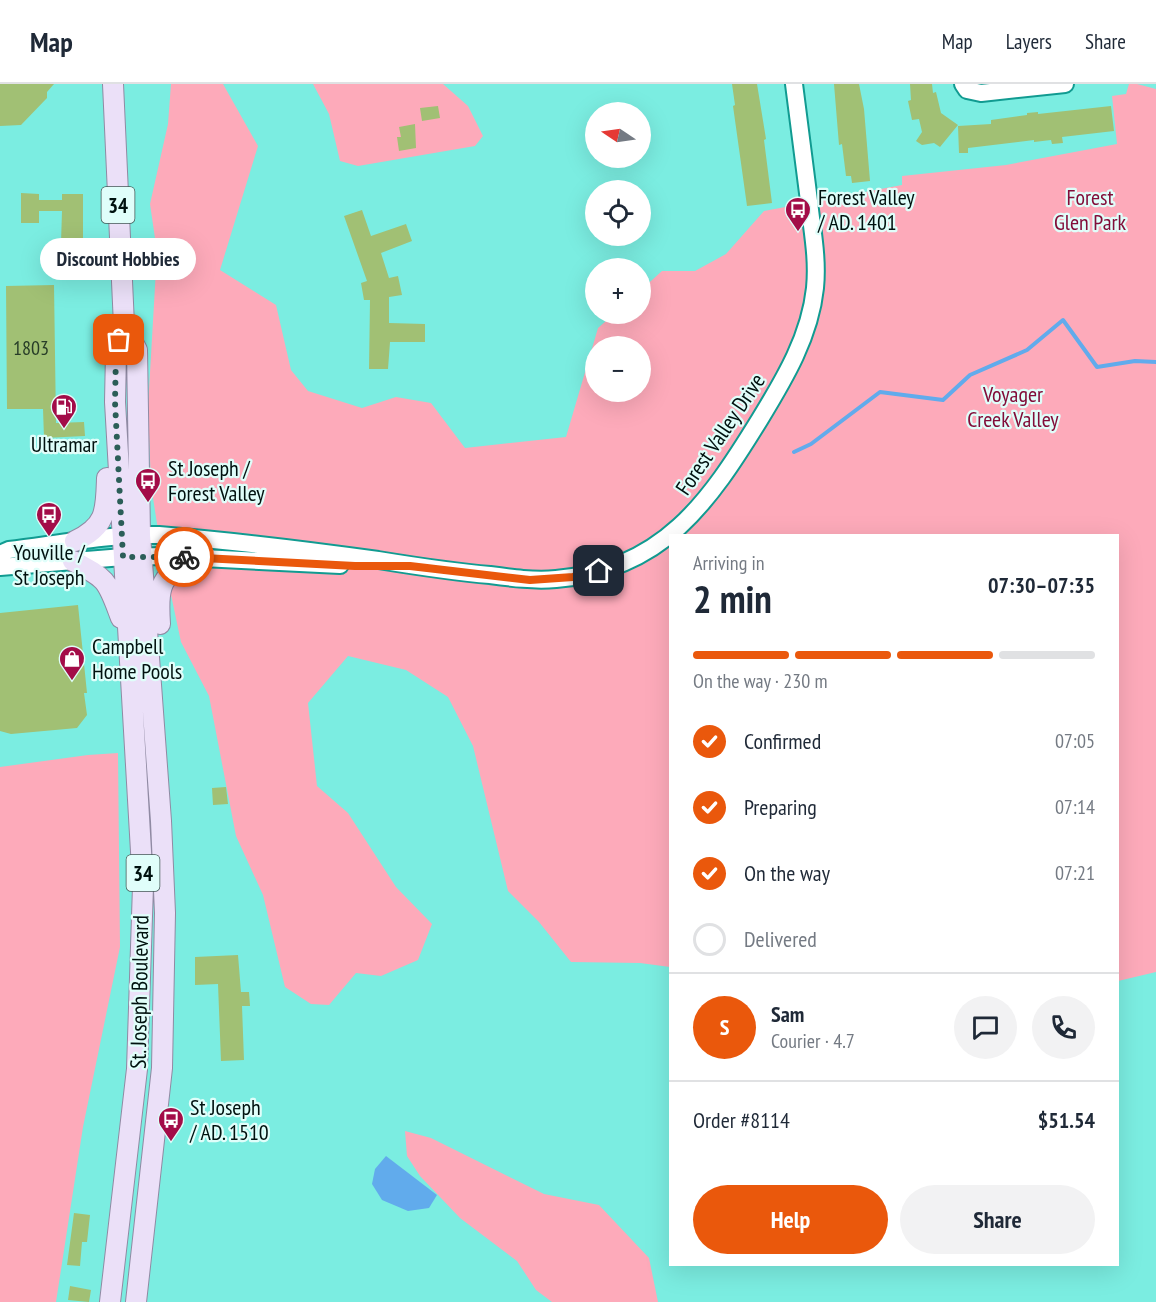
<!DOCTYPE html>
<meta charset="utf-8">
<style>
body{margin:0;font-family:"PT Sans Narrow",sans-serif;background:#f2f2f3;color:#1f2937;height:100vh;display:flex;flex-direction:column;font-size:22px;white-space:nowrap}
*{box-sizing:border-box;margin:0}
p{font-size:20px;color:#747a83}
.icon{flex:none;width:33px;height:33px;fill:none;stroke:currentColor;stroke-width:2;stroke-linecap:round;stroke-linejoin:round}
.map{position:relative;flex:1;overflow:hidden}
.panel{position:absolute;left:669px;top:450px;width:450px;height:732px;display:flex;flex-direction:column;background:#fff;border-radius:0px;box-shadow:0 6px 24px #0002}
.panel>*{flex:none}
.needle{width:39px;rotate:283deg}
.buttons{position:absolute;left:585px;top:18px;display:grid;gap:12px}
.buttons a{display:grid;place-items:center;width:66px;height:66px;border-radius:50%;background:#fff;box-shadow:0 6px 24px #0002;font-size:30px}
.pin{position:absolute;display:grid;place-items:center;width:51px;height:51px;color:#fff;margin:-26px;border-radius:12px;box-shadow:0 3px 9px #0006}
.courier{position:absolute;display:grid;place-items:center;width:60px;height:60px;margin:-30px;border:4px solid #ea580c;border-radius:50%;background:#fff;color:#222;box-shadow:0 2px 8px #0007}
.bubble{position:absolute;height:42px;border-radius:21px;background:#fff;box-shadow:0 6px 24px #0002;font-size:20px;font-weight:600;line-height:42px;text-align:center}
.summary em{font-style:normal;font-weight:600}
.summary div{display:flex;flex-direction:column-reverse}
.summary{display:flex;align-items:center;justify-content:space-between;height:102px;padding:0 24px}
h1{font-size:39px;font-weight:600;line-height:45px}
.bar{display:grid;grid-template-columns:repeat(4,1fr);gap:9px 6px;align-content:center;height:72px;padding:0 24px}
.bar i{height:8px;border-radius:4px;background:#e0e1e3}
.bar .selected{background:#ea580c}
.bar p{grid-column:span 4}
.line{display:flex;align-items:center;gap:15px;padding:0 24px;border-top:2px solid #e0e1e3}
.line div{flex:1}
.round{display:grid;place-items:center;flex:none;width:63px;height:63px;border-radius:32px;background:#f2f2f3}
ol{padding:0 24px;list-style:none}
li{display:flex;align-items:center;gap:18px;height:66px}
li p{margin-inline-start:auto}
li .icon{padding:6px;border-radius:50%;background:#ea580c;color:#fff;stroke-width:4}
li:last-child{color:#747a83}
li i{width:33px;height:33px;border:3px solid #e0e1e3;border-radius:50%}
.primary-button{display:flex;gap:12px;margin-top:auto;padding:12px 24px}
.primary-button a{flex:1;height:69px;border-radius:36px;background:#ea580c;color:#fff;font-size:24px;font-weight:600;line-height:69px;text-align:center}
.primary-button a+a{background:#f2f2f3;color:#1f2937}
header{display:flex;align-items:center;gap:36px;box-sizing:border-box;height:84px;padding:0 30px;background:#fff;border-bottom:2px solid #e0e1e3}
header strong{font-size:28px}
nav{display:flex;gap:33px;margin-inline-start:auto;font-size:21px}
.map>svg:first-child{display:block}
</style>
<header>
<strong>Map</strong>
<nav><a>Map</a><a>Layers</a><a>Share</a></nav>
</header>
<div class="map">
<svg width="1156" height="1218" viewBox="0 0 1156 1218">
<rect width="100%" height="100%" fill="#7bede1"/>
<path fill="#fdaaba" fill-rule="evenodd" d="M171,0h52l35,62 -38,124 56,35 15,65 17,21 54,17 34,-11 35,6 34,45 101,-11 32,-109 16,-14h26l1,-24 21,-19h33l31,-17 38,-43 138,-26v-9l104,-11 111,-21 -5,-48 14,-2 3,-10h8l19,5v883l-38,9v-445h-448v431l-30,-4 -69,-1 -32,-40 -31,-31 -35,-145 -25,-49 -42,-27 -58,-14 -40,47 9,83 31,27 48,74 36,37 -14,36 -37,16 -25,-3 -27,32 -18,-1 -26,-17 -22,-92 -27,-59 -27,-140 -28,-54 -21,-99 -9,-58 -3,-78 9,-155 -7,-48 18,-80zM596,262h44v46h-44z
M313,0h130l25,22 15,30 -8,10 -117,20 -18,-5 -11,-47z
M118,669l2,194 -37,180 -27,175h-56v-535l88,-12z
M405,1047l26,7 113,56 55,11 50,53 9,44h-106l-16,-12 -19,-29 -57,-43 -40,-42 -13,-20z"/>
<path fill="#61abec" d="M386,1072l51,39 -8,13 -21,3 -26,-11 -10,-16 3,-15z"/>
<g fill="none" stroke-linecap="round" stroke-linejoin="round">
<path stroke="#61abec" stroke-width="4" d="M794,368l17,-8 69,-52 63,8 27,-25 57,-25 36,-30 34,47 38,-6 21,1"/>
</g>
<path fill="#a1c074" d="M0,0h54l-7,8v6l-26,27 -21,1z
M732,0h25l9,55 -2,1 8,63 -25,3 -14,-100 2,-1z
M834,0h25l5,25 6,72 -18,2 -1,-7h-5l-4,-32 -3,1z
M910,0h22l1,9 3,-1 5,21 17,12 -18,22 -6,-4 -12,2 -6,-4 6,-9 -3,-13 -7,1 -4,-19 3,-1z
M438,22l2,12 -18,3 -2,-13z
M1111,22l3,25 -52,6 1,6 -11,1 -1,-4 -17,2v-2l-66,8v5h-9l-1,-27 33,-2v-4l36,-5v-2l11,-1v2z
M415,40l1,24 -17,3 -2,-14h4l-2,-10z
M21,109l18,1v6h23v-6h21v49h-22l1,-32h-23v12h-18z
M362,126l9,26 35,-12 6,17 -31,12 8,25 9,-2 4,19 -13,2v26l36,1v18h-35l-2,27h-19l1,-69h-6l-3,-17 6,-2 -23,-65z
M54,201l2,138 28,-1 1,14 -41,2 -1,-29h-36l-1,-123z
M78,521l9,88h-3l3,22 -10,13 -66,6 -11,-3v-118z
M226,703l2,17 -15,1 -1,-17z
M238,871l3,37h8l1,14h-8l2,54 -23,1 -3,-77 -23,1v-28z
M74,1129l16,2 -3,27h-5l-2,24 -13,-1z
M70,1202l21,4 -2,12 -21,-2z"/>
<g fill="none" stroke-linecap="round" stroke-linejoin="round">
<defs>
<path id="minor" d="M963,0l4,6 14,3 84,-9
M0,470l9,-4c49,-6 100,-16 150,-15 74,6 147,15 219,25 37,6 75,12 112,15 22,3 44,6 66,4 107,-9 153,-77 204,-160 25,-41 50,-83 55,-131 3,-30 -3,-58 -6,-87 -5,-39 -10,-78 -15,-117
M0,483l123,-10 40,-1 177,9"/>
<path id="major" d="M124,241l13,25 3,185 21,286 4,92 -3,155 -26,234
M75,457c32,-15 31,-31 32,-63
M73,477c36,19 34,20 48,57
M160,540c-3,-46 3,-52 46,-66
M110,1218l27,-233 6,-183 -28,-484 1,-49 8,-28 -11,-241"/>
</defs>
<use href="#minor" stroke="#119b91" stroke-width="20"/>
<use href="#major" stroke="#908aa3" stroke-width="22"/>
<use href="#minor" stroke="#fff" stroke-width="16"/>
<use href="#major" stroke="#ebe0f8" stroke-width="20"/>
</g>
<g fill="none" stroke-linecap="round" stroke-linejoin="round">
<path stroke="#2b5e58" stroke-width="6" stroke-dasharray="0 10.8" d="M119,256l-3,13 -1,49 8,155h61"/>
<path stroke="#ea580c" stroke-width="8" d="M184,473l171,9h55l120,14 43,-3 26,-6"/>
</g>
<defs>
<symbol id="bus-pin" viewBox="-11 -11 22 30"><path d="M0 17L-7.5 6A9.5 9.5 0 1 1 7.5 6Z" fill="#a30c48" stroke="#e0fefa"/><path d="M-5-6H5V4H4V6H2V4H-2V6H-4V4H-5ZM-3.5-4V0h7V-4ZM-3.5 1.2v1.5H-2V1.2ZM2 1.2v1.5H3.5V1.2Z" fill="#fff"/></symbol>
<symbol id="fuel-pin" viewBox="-11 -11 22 30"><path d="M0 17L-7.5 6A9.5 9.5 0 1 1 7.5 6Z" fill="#a30c48" stroke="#e0fefa"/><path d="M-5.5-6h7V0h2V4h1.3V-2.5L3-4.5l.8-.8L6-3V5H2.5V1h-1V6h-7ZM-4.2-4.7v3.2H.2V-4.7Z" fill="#fff"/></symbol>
<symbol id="shop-pin" viewBox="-11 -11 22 30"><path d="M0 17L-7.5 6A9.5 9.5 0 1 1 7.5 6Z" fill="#a30c48" stroke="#e0fefa"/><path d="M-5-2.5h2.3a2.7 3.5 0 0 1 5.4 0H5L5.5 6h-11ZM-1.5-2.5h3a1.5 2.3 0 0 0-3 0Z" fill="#fff"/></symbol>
</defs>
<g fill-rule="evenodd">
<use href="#bus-pin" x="783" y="111" width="30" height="40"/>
<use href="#fuel-pin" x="49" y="308" width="30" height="40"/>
<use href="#bus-pin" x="133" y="382" width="30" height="40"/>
<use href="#bus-pin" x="34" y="416" width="30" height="40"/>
<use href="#shop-pin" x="57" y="560" width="30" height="40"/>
<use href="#bus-pin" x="156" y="1021" width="30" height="40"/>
</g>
<g text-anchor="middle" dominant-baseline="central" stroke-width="4.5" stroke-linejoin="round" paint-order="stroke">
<g font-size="20" fill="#283d28">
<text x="31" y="264">1803</text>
</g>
<g fill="#e0fefa" stroke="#435856" stroke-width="1.5">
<rect x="101.5" y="103" width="33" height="36" rx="4.5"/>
<rect x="126.5" y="771" width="33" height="36" rx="4.5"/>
</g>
<g font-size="21" font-weight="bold" fill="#00110f">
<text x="118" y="121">34</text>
<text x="143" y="789">34</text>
</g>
<g font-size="22" fill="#00110f" stroke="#e0fefa" text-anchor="start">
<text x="818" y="113">Forest Valley<tspan x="818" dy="25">/ AD. 1401</tspan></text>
<text x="64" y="360" text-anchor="middle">Ultramar</text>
<text x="168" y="384">St Joseph /<tspan x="168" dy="25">Forest Valley</tspan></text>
<text x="49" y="468" text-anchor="middle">Youville /<tspan x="49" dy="25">St Joseph</tspan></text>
<text x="92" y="562">Campbell<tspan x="92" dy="25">Home Pools</tspan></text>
<text x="190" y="1023">St Joseph<tspan x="190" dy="25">/ AD. 1510</tspan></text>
</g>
<g font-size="22" fill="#820d39" stroke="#e0fefa">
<text x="1090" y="113">Forest<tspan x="1090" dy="25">Glen Park</tspan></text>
<text x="1013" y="310">Voyager<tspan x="1013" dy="25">Creek Valley</tspan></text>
</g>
<g font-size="22" fill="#00110f" stroke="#e0fefa">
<text transform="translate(720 350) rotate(-56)">Forest Valley Drive</text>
<text transform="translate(139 908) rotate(-89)">St. Joseph Boulevard</text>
</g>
</g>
</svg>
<div class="buttons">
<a><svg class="needle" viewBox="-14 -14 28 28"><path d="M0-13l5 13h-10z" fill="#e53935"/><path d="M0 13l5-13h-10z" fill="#747a83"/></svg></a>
<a><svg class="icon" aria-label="locate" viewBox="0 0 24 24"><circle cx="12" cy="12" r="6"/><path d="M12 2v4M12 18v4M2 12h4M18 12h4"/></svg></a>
<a>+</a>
<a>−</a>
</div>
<div class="pin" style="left:119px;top:256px;background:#ea580c"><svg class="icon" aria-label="bag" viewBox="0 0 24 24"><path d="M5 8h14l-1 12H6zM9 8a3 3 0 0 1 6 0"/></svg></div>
<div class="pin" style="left:599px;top:487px;background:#1f2937"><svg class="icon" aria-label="home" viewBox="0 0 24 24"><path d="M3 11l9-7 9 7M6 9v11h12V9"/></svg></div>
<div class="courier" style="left:184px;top:473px"><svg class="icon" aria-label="bike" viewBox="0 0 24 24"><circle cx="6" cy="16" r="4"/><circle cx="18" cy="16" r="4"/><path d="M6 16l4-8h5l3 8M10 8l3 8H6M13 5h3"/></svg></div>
<div class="bubble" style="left:40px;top:154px;width:156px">Discount Hobbies</div>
<section class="panel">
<div class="summary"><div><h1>2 min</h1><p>Arriving in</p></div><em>07:30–07:35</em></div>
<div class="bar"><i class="selected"></i><i class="selected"></i><i class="selected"></i><i></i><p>On the way · 230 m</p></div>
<ol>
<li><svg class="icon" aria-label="check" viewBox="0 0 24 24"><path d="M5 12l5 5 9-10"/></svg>Confirmed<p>07:05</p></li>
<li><svg class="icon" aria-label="check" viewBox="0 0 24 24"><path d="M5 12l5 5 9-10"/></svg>Preparing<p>07:14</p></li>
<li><svg class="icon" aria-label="check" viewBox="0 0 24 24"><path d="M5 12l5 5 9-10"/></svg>On the way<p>07:21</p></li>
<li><i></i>Delivered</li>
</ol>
<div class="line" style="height:108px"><b class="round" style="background:#ea580c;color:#fff">S</b><div><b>Sam</b><p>Courier · 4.7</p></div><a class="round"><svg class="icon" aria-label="chat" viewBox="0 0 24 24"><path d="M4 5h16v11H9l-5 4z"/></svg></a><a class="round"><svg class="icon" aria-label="phone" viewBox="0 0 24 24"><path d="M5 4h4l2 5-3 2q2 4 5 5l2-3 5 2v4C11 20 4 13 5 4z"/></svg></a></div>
<div class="line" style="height:78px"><div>Order #8114</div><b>$51.54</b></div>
<div class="primary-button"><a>Help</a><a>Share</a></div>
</section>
</div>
